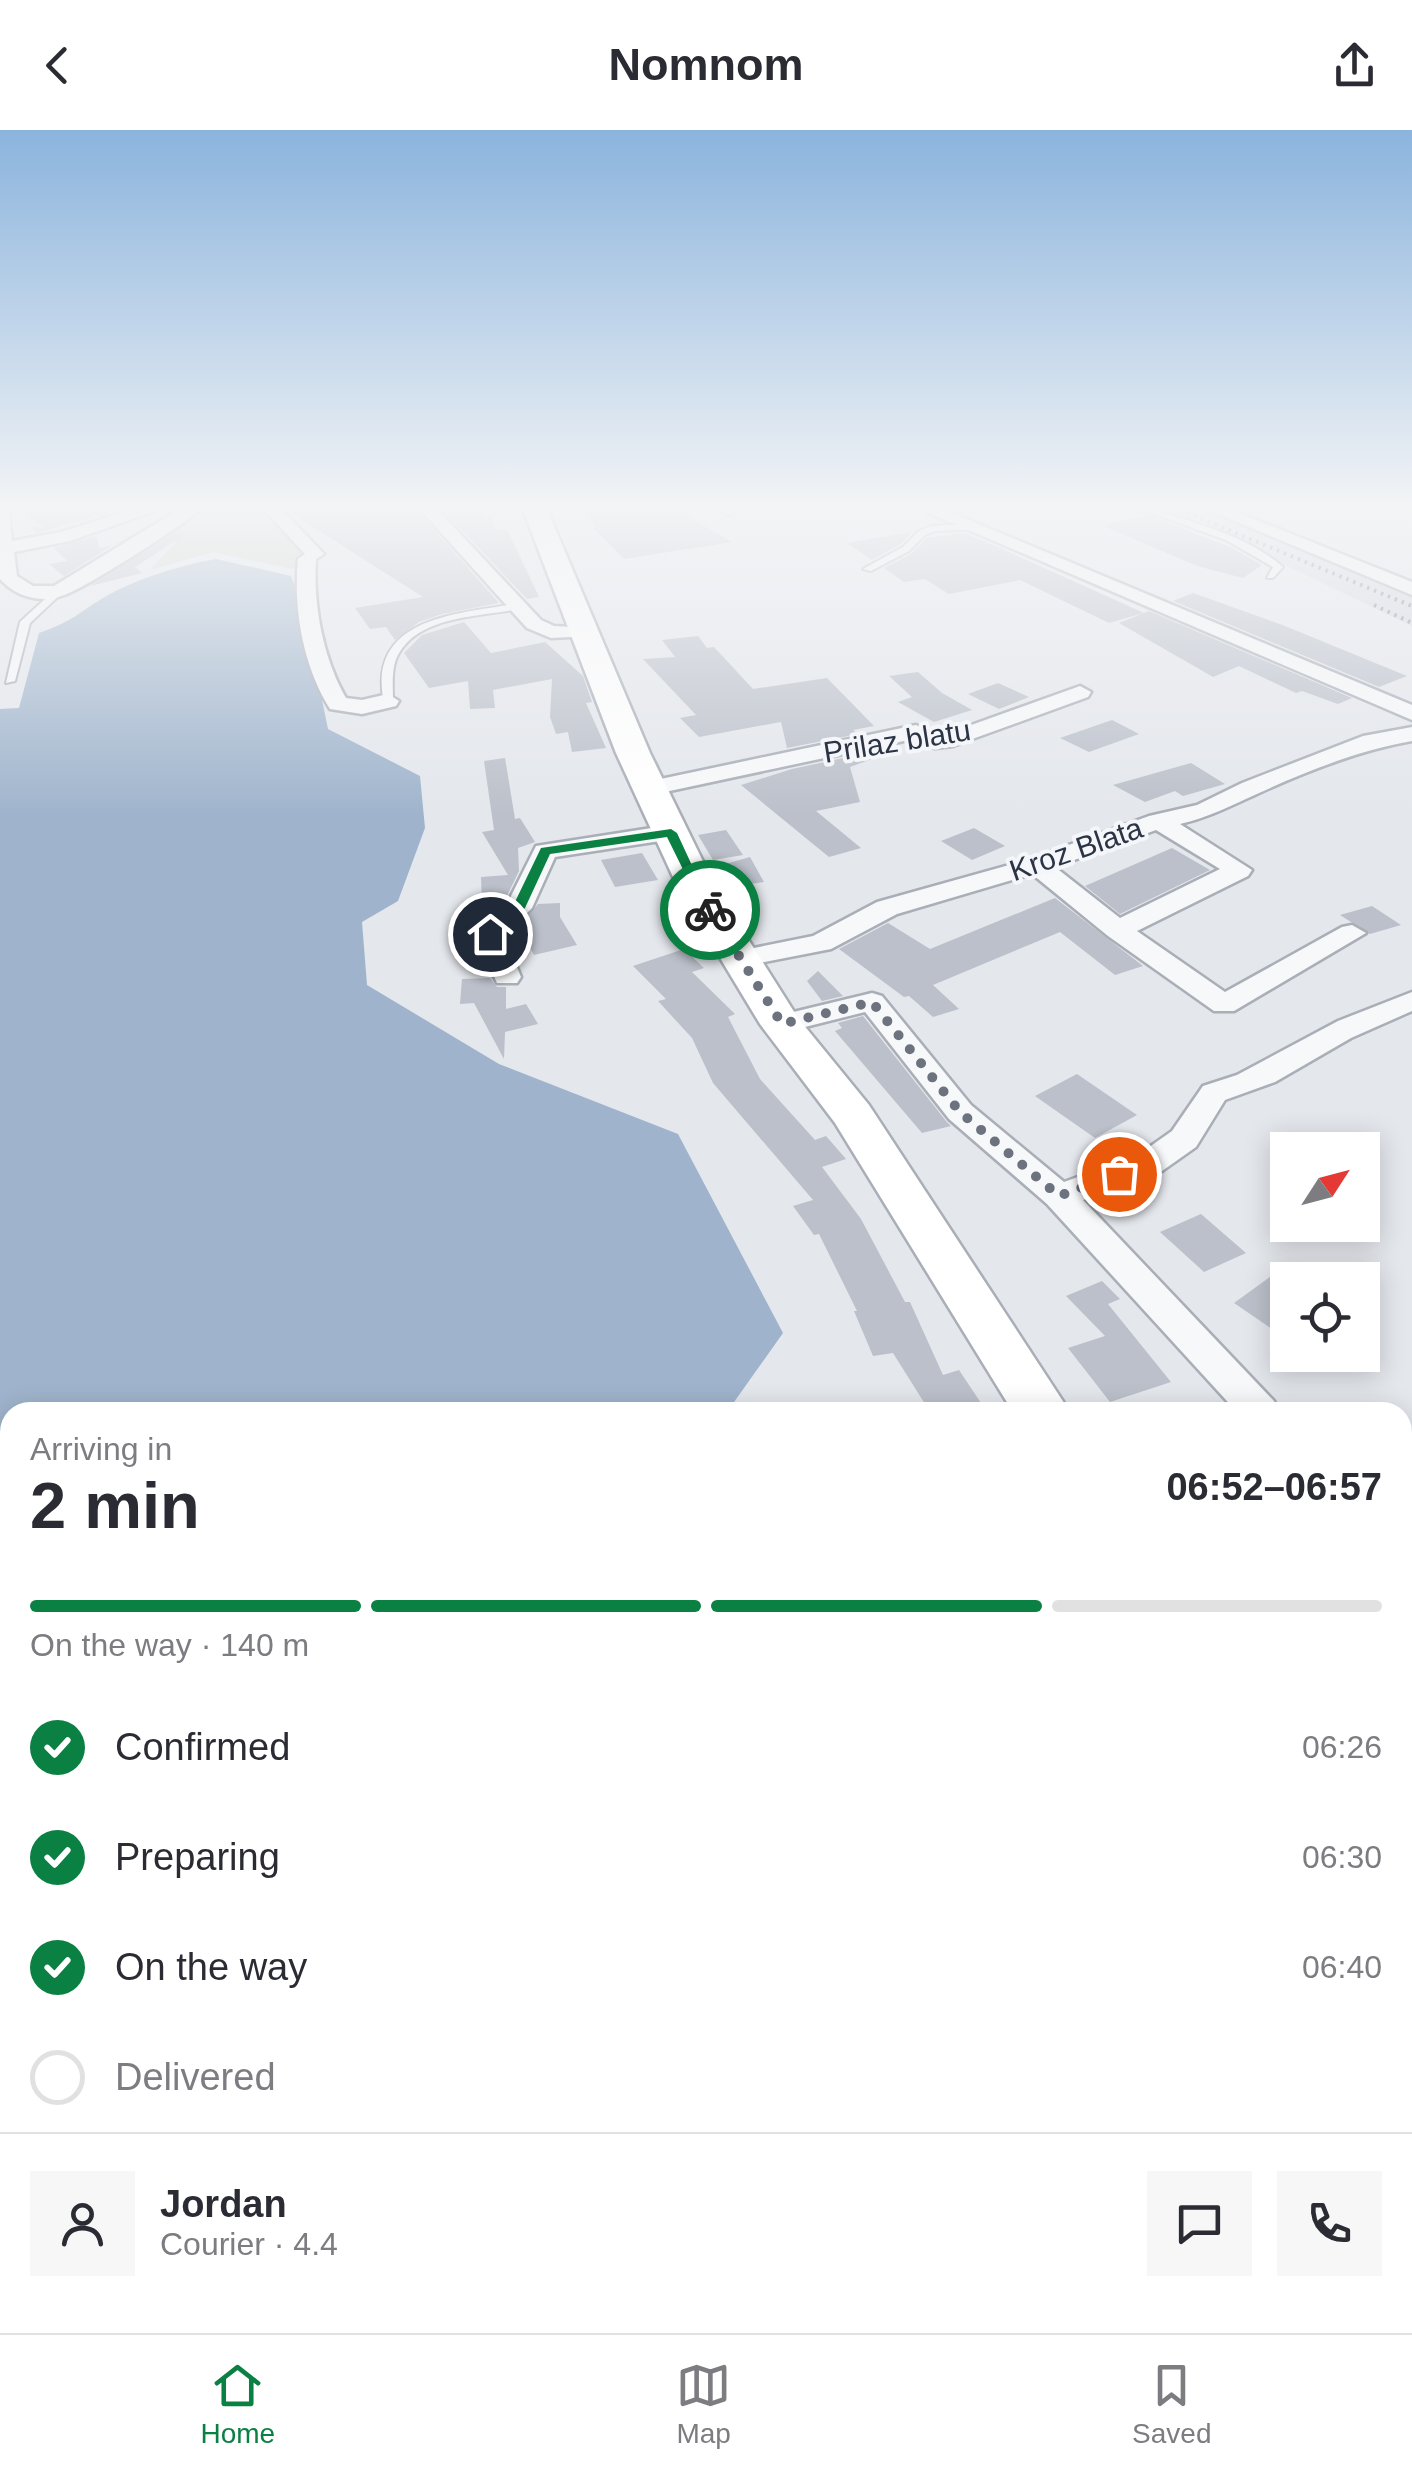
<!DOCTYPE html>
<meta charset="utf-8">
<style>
body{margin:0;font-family:Arial,sans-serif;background:#f7f7f7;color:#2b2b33;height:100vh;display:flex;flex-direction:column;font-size:38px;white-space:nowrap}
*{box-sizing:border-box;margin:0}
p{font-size:32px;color:#7c7c81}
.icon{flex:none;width:55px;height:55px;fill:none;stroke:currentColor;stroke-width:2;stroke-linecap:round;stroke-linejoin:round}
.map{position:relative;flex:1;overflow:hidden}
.sheet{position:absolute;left:0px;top:1272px;width:1412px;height:932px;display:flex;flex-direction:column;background:#fff;border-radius:30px 30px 0 0;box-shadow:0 5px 25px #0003}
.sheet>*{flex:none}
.needle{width:65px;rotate:54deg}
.fabs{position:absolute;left:1270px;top:1002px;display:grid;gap:20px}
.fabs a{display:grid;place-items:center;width:110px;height:110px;border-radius:0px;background:#fff;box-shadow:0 5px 25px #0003;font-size:50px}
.pin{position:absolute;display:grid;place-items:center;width:85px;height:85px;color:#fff;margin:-42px;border:5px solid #fff;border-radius:50%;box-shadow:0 2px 10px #0007}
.courier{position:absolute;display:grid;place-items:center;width:100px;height:100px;margin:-50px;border:8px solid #0b8043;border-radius:50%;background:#fff;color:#222;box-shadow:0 2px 12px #0007}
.headline em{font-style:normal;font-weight:600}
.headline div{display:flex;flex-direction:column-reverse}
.headline{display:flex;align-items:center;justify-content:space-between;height:170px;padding:0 30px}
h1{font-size:65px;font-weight:600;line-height:75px}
.bar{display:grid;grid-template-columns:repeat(4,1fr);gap:15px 10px;align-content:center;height:120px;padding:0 30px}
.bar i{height:12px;border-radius:8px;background:#e1e1e2}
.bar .current{background:#0b8043}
.bar p{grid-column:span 4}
.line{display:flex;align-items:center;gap:25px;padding:0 30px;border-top:2px solid #e1e1e2}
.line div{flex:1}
.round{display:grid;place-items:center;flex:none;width:105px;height:105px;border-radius:0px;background:#f7f7f7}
ol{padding:0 30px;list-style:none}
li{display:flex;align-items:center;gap:30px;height:110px}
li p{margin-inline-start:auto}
li .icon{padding:10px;border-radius:50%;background:#0b8043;color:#fff;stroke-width:4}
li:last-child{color:#7c7c81}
li i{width:55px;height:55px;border:5px solid #e1e1e2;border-radius:50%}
header{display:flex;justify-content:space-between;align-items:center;height:130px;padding:0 30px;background:#fff;font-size:45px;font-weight:600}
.dock{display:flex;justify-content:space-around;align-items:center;height:140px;border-top:2px solid #e1e1e2;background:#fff;font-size:28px;color:#7c7c81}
.dock a{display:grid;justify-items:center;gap:5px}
.dock .current{color:#0b8043}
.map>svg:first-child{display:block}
</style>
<header><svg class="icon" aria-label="back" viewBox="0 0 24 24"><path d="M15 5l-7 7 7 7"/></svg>Nomnom<svg class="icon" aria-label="share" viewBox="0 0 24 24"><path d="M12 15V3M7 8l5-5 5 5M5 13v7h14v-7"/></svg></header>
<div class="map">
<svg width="1412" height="2203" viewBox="0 0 1412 2203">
<rect width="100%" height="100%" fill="#e4e7ec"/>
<path fill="#d2d6de" d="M1148,377h56l208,83v36l-177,-85z"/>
<path fill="#c9d6c5" d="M206,377h58l45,45 -8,13 -9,4 -79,-17 -63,18 26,-28 -18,-3z"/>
<path fill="#9fb4cc" d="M216,429l75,17 13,36 24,117 92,47 5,52 -27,73 -36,21 5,63 132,79 179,70 105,199 -56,79h-717v913h927l3,8h-940v-1624l19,-1 20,-75c28,-10 32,-14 56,-30 34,-22 81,-37 121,-44z"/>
<path fill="#bbc0ca" d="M17,377h112l-92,26 -6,-6 12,1z
M291,377h123l85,96 -57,11 -23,8 -24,18 -9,-13 -16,2 -15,-21 68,-11 -132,-84 6,-1z
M440,377h43l1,10 8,-1 4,14 11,-1 32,68 -12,2z
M582,377h98v5l52,30 -108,17 -32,-32h4z
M1148,385l84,33 30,17 -19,13 -46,-12 -94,-40z
M189,402l-54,35 7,6 -52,13 83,-52z
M912,402l-11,12 -29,16 -25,-17z
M964,403l34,14 146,66 -35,10 -89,-43 -71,14 -24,-15 -21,3 -20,-14 27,-14 16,-16z
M96,406l4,12 13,-3 -49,31 -15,-12 18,-3 -13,-13z
M1193,463l92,33 122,50 -28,11 -206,-86z
M1149,481l203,87 -14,6 -36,-13 -6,2 -57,-27 -26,11 -94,-54z
M464,492l27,31 54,-11 38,34 9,26 -6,1 20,45 -34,4 -4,-20 -12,2 -6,-17 2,-38 -59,11 2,18 -25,1 -2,-28 -39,7 -25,-35 18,-18z
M698,506l9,12 7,-1 39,42 74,-11 47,48 -21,4 5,4 -71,14 -6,-26 -82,15 -19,-19 16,-3 -53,-56 32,-2 -13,-17z
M918,542l24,21 30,17 -38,12 -36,-20 14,-5 -23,-21z
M998,553l31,14 -30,12 -31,-15z
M1112,590l27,14 -50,18 -29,-14z
M880,620l5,4 -35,13 10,35 -44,9 45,37 -32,9 -88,-72 51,-16z
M505,628l10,61 5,-1 15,24 -17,6 1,23 -15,31 -22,2 -1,-27 27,-2 -26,-43 12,-2 -10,-69z
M1191,633l34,21 -42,12 -8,-5 -30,11 -32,-17z
M974,698l31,18 -33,14 -31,-19z
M726,700l17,25 -30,5 -15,-25z
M1172,718l38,22 -90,44 -35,-28z
M642,723l16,27 -43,7 -14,-27z
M750,727l14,25 -28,4 -11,-22z
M1055,768l88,68 -28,9 -55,-43 -127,53 26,24 -26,8 -24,-21 -5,1 -65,-48 49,-26 42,26z
M560,773v14l17,28 -43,10 -16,-28 20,-23z
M1372,776l29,19 -31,9 -30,-19z
M684,819l20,19 -12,4 43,42 -7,3 32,62 55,61 11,-4 20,23 -24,8 39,52 44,83h5l33,73 16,-5 28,42h-57l-37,-59 -20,3 -19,-45h3l-38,-77 -5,1 -21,-29 20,-6 -100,-117 -21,-45 -34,-37 8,-2 -33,-33z
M818,841l25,25 -21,5 -15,-20z
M490,848l7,9h9v22l20,-5 12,20 -33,8 -1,27 -30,-56 -14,1 2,-25z
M863,886l83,105 5,5 -29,7 -87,-102 7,-3 -4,-5z
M1077,944l60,41 -42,23 -60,-42z
M1201,1084l45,39 -42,19 -44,-40z
M1288,1134v76l-54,-37z
M1102,1151l18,18 -12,5 63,78 -61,20 -42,-54 37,-12 -39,-40z"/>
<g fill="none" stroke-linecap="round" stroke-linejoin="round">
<defs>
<path id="lane" d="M1136,377h11c46,16 98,27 136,60l-10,11h-6l6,-11 -47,-27z
M973,394l3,5 -41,2 -10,4 -16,16 -38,20 -8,-2 40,-22 16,-16 12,-5z
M56,459l8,2 -34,32 -15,58 -9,2 14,-61z
M515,474l5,3 -2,2c-37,8 -99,6 -120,46 -7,13 -5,31 -5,46l-9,2c-18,-85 72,-89 131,-99z"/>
<path id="street" d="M141,377h25l-96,34 -56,11 3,24 16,10h21l129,-79h20c-16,16 -117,81 -139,88 -23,9 -48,2 -64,-16v-71l9,5 3,28 49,-9z
M262,377h17l45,47 -8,5c-3,46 7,99 30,139l16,2 26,-6 11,7 -3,5 -34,8 -32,-5c-27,-43 -37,-100 -32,-150l7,-5z
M418,377h17l106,113 13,6 38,2v8l-41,2 -24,-10z
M716,377h19l3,3 -9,5z
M915,377h23l474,198v15z
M1201,377h23l188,75v13z
M1080,556l11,6 -3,5 -135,49 -18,2 -22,-9 -262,56 -12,-7 12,-7 265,-56 22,9 11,-1z
M1412,597v14c-52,9 -105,30 -153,52 -27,12 -49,24 -79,31l72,46 -4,6 -111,55 88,61 117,-65 10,-2 14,8 -132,78h-20l-106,-75 -76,-62 -135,40 -66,35 -92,18 -10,-2 -4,-6 4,-6 84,-17 64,-34 150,-42 122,-44 48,-11 45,-22 121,-47zM1156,700l64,39 -100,49 -65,-51z
M671,695l9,3 4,5 -4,5 -125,19 -23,51 -28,28 17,41 -4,6h-20l-22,-49 32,-30 29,-58z
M1412,862v19l-61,27 -76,44 -50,18 -29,47 -34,24 -79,29 191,201 5,11h-42l-190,-208 -98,-85 -84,-107 -84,21 -11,-3 -4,-6 4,-6 11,-3 91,-22 10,3 89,109 93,77 74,-27 34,-24 31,-45 34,-11 101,-54z
M1402,1417l10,3v44l-10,-4z"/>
<path id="secondary" d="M522,377h24l104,246 67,137 81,128 71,87 201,307h-57l-178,-289 -75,-99 -81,-134 -63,-137z
M1402,1810l10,4v87l-10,-3z"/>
</defs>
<use href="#lane" stroke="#a9aeb7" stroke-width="4"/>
<use href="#street" stroke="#a9aeb7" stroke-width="5"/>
<use href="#secondary" stroke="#a9aeb7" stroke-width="5"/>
<use href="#lane" fill="#f7f8fa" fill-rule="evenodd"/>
<use href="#street" fill="#f7f8fa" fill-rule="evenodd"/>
<use href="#secondary" fill="#fff" fill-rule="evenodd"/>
<path stroke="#7d8696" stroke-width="4" stroke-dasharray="2.5 5" stroke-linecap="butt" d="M1173,377l239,99
M1374,475l38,18"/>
</g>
<linearGradient id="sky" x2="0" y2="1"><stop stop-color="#8bb4dd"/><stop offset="0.55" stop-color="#f3f4f6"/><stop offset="1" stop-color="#f3f4f6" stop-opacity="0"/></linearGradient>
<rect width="1412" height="685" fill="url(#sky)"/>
<path fill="#0b8043" d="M671,699l6,4 37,80 -11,-3 -36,-73 -117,17 -25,54 -31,28 -11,-2 30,-28 28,-58z"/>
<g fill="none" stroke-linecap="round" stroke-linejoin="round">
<path stroke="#6c737f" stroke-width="10" stroke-dasharray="0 18" d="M710,780l72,114 90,-22 88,110 99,84 60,-22"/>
</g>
<g text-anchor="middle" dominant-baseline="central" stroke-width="8" stroke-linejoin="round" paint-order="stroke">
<g font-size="30" fill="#2b3445" stroke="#f4f6f9">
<text transform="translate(897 611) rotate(-9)">Prilaz blatu</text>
<text transform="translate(1076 719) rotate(-19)">Kroz Blata</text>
</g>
</g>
</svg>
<div class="fabs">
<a><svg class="needle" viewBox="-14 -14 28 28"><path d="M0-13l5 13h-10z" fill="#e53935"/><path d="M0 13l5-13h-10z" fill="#7c7c81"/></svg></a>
<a><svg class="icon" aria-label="locate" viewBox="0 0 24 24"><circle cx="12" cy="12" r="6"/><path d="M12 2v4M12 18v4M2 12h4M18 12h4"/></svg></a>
</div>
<div class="pin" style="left:1119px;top:1044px;background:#ea580c"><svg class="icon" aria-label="bag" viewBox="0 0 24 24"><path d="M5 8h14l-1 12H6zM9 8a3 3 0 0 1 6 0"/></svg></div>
<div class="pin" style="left:490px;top:804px;background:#1f2937"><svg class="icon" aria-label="home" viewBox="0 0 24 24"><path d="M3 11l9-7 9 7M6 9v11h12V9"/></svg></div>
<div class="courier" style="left:710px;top:780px"><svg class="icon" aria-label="bike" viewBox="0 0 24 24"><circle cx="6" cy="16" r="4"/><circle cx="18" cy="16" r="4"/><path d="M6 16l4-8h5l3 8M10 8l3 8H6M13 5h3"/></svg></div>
<section class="sheet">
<div class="headline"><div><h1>2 min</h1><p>Arriving in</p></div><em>06:52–06:57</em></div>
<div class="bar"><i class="current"></i><i class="current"></i><i class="current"></i><i></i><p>On the way · 140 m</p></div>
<ol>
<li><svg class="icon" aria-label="check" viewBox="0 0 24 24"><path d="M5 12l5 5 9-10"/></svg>Confirmed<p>06:26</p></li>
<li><svg class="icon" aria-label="check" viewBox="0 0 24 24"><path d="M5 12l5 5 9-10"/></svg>Preparing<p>06:30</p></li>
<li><svg class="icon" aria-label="check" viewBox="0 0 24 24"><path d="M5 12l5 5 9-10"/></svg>On the way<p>06:40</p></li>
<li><i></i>Delivered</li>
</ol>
<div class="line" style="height:180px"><a class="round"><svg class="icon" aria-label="person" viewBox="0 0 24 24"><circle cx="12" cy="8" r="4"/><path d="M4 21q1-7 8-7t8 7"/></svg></a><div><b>Jordan</b><p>Courier · 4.4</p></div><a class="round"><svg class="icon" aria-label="chat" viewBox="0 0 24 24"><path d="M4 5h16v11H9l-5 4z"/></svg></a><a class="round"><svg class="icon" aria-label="phone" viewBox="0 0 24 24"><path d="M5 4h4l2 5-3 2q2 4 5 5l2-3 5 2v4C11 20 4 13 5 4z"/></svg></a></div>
</section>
</div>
<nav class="dock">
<a class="current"><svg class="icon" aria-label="home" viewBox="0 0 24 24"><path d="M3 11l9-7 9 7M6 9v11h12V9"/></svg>Home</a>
<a><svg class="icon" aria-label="map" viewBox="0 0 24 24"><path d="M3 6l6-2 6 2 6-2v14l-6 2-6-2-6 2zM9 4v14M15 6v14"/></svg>Map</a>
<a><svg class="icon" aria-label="saved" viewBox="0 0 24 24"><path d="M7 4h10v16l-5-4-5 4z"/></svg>Saved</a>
</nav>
